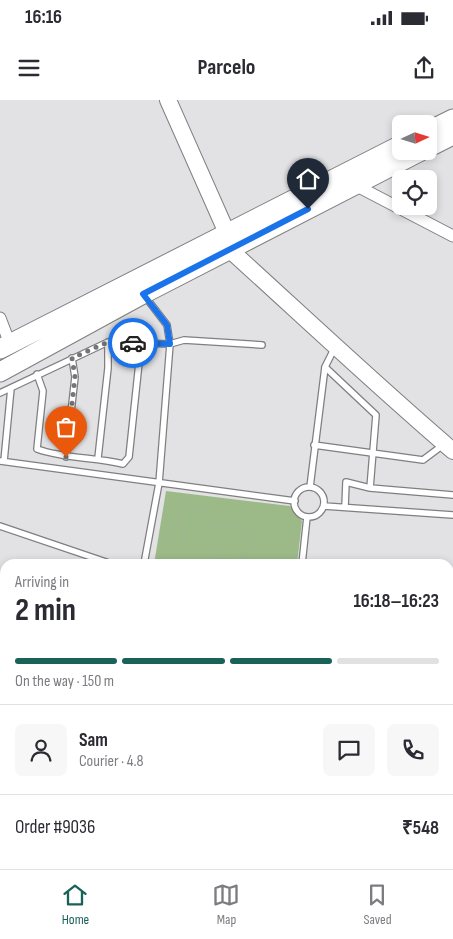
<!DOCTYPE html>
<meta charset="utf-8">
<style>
body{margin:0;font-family:"Sofia Sans Condensed",sans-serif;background:#f7f7f7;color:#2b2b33;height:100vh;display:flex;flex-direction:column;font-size:19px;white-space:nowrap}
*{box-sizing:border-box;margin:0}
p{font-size:16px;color:#7c7c81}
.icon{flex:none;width:28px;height:28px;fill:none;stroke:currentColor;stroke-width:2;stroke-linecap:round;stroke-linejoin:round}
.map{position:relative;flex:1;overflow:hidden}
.side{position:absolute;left:0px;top:459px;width:454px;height:311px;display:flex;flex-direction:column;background:#fff;border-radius:15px 15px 0 0;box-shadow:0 2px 8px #0003}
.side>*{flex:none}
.needle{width:32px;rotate:86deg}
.buttons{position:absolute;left:392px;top:15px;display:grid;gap:10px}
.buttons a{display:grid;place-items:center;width:45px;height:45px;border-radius:8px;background:#fff;box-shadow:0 2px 8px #0003;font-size:25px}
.pin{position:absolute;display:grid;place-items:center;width:42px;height:42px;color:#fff;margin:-51px -21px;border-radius:50% 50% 50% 0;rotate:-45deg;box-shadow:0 0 5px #0007}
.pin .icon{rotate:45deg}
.courier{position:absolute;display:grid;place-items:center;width:50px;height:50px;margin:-25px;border:4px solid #1a73e8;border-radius:50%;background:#fff;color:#222;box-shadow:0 1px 6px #0007}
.summary em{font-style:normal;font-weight:700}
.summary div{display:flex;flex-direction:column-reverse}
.summary{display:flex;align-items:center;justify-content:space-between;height:85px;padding:0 15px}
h1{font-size:32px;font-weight:700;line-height:38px}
.bar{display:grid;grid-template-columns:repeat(4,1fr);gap:8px 5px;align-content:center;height:60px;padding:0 15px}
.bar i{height:6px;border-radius:4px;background:#e1e1e2}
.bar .selected{background:#196258}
.bar p{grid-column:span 4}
.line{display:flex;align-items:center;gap:12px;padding:0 15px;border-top:1px solid #e1e1e2}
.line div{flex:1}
.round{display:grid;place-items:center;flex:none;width:52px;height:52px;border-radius:8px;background:#f7f7f7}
.status{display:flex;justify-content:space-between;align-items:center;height:35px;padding:0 25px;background:#fff;direction:ltr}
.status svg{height:14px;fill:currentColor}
header{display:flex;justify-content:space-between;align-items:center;height:65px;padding:0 15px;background:#fff;font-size:22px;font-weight:700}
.tabs{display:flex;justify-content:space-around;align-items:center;height:70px;border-top:1px solid #e1e1e2;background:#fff;font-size:14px;color:#7c7c81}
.tabs a{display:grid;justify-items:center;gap:2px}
.tabs .selected{color:#196258}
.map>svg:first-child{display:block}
</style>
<div class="status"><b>16:16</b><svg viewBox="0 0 49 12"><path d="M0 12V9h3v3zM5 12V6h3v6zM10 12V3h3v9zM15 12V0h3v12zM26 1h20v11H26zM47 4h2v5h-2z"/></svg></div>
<header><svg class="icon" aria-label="menu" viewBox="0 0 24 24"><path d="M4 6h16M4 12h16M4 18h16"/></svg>Parcelo<svg class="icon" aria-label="share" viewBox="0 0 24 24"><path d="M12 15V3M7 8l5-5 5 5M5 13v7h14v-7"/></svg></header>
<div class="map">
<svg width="453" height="769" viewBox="0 0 453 769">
<rect width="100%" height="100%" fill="#e2e1e4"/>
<path fill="#9cba88" d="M166,391l124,15 12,15 -5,43h-143z"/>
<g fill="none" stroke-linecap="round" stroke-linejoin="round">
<defs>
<path id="service" d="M325,267l51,48 -6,73
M37,274l6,17 -6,58c28,10 57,8 86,15l6,-7 12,-113
M0,293l108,-51 62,2 14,-4 78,5
M314,345l109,15 20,-15
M66,357l9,-80 -3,-19
M98,358l10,-90v-26
M0,361l295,40
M4,361l7,-73
M310,387l15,-120 10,-20
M294 402a15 15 0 1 1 30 0a15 15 0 1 1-30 0Z
M324,406l129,9
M345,407l1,-25 24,6 83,7
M0,426l112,38
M144,464l15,-81 11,-139 -3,-19 -23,-30
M302,464l5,-47
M117,765l5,4"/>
<path id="minor" d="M355,85l98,51
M0,218l10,26
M449,713h4
M449,765h4"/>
<path id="secondary" d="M168,0l59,133
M229,149c75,68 148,137 224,202"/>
<path id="trunk" d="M429,31l24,-12
M429,47l24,-12
M0,249l401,-204
M0,272l143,-78 278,-143"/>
</defs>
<use href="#service" stroke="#7f7e81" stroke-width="8"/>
<use href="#minor" stroke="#7f7e81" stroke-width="13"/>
<use href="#secondary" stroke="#7f7e81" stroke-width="18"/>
<use href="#trunk" stroke="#7f7e81" stroke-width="21"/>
<path stroke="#a9a8aa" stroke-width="2" stroke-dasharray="1 4" stroke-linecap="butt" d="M170,437l14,3 2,-5 -7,-8v-12l9,-8c15,-2 16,9 25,17l4,2 11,-3 2,4 18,6 4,15 -19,16
M211,464c7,-7 14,-7 21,0"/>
<use href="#service" stroke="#fff" stroke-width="5.5"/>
<use href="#minor" stroke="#fff" stroke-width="11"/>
<use href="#secondary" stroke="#fff" stroke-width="16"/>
<use href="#trunk" stroke="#fff" stroke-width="19"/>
</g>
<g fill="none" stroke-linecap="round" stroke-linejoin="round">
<path stroke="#757476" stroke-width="5" stroke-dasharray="0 9" d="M66,357l9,-80 -3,-19 36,-16 25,1"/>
<path stroke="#1a73e8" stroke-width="6" d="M133,243l37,1 -3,-19 -24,-31 165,-85"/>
</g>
</svg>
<div class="buttons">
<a><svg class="needle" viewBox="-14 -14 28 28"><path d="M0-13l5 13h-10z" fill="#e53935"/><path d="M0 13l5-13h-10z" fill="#7c7c81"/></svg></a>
<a><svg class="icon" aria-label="locate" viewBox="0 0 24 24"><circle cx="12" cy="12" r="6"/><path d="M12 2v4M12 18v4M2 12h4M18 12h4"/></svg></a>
</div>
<div class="pin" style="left:66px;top:357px;background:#ea580c"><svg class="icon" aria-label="bag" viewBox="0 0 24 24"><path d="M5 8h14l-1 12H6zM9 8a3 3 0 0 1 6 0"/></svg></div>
<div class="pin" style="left:308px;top:109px;background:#1f2937"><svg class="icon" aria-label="home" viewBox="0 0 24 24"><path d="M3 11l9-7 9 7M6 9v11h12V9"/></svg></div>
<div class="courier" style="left:133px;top:243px"><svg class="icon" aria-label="car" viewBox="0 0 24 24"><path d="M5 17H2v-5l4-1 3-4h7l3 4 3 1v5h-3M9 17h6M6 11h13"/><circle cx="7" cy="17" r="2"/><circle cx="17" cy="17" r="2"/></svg></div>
<section class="side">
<div class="summary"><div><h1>2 min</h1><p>Arriving in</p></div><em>16:18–16:23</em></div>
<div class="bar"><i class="selected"></i><i class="selected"></i><i class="selected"></i><i></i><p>On the way · 150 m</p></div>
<div class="line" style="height:90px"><a class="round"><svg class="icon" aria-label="person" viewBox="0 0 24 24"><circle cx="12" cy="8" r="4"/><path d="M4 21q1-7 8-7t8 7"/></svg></a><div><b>Sam</b><p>Courier · 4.8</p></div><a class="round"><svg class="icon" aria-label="chat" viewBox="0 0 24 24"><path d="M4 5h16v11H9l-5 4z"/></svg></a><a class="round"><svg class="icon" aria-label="phone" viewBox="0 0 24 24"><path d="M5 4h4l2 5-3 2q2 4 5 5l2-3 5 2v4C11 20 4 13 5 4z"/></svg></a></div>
<div class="line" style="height:65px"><div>Order #9036</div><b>₹548</b></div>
</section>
</div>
<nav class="tabs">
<a class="selected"><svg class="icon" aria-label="home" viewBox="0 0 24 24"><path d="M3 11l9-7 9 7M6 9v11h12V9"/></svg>Home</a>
<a><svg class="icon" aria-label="map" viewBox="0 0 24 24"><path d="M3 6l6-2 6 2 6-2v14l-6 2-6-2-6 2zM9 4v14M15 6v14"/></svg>Map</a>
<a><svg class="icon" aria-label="saved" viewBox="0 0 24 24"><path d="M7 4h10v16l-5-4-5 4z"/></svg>Saved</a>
</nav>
